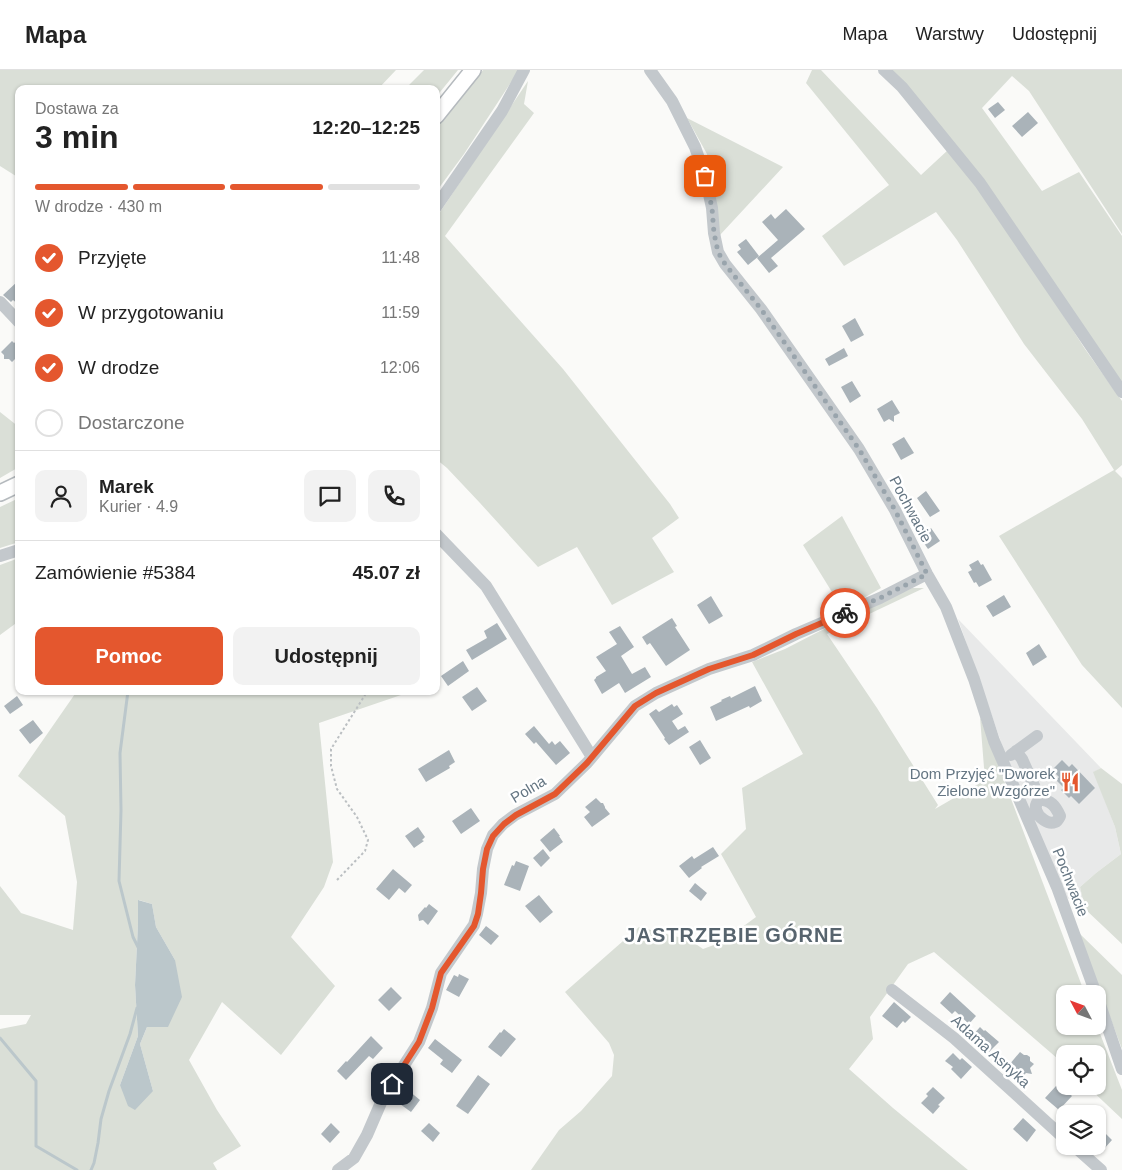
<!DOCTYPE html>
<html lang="pl">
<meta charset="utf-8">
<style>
body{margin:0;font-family:Arial,sans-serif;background:#f2f2f2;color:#222;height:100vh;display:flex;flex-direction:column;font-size:19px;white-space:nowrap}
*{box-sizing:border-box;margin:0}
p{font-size:16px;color:#767676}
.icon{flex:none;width:28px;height:28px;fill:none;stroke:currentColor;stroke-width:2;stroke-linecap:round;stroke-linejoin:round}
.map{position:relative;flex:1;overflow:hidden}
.drawer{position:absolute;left:15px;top:15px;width:425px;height:610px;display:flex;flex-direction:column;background:#fff;border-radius:10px;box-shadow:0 1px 4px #0004}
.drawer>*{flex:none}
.needle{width:32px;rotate:311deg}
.fabs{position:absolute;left:1056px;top:915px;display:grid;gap:10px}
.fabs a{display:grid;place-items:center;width:50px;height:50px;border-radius:10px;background:#fff;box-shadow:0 1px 4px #0004;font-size:25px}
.pin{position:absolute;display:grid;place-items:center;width:42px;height:42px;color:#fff;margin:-21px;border-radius:10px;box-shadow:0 2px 8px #0006}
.courier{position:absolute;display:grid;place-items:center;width:50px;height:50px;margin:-25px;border:4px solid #e4572e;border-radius:50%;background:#fff;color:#222;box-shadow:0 1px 6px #0007}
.summary em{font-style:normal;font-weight:800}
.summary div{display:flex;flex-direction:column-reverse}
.summary{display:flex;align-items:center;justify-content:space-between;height:85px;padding:0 20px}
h1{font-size:32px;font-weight:800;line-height:38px}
.bar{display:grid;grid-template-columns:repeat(4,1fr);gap:8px 5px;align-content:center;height:60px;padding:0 20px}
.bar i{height:6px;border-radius:4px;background:#e0e0e0}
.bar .active{background:#e4572e}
.bar p{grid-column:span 4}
.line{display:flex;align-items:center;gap:12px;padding:0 20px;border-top:1px solid #e0e0e0}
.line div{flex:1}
.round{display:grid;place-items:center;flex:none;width:52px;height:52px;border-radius:10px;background:#f2f2f2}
ol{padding:0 20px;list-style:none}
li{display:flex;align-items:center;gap:15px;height:55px}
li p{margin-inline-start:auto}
li .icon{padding:5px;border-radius:50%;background:#e4572e;color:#fff;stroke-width:4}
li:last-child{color:#767676}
li i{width:28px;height:28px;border:2px solid #e0e0e0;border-radius:50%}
.cta{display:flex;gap:10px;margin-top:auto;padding:10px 20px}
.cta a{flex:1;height:58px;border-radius:10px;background:#e4572e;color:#fff;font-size:20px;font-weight:800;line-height:58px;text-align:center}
.cta a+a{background:#f2f2f2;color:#222}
header{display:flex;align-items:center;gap:30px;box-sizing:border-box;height:70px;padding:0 25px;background:#fff;border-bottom:1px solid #e0e0e0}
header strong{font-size:24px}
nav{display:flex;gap:28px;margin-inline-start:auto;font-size:18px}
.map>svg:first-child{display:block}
</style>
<header>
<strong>Mapa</strong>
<nav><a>Mapa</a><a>Warstwy</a><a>Udostępnij</a></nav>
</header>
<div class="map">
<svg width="1122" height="1100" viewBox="0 0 1122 1100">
<rect width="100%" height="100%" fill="#fafaf8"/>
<path fill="#e8e9e9" d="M958,549l143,149 -7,4 21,55 6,27 -25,19 -16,14 5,22 -19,-12 -64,-152z"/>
<path fill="#dadfd7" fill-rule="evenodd" d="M0,0h396l-18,19h-359v89l-19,-12z
M424,0h34l-22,27v-8h-31z
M483,0h36l-55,84 -28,38v-64z
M812,0h9l100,105 27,-25 47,59 90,140 37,52v64l-7,6 7,7v230l-40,-43 -83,-129 115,-66 -32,-51 -58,-75 -67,-104 -21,-28 -92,54 -22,-30 67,-51 -83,-102z
M886,0h236v164l-93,-143 -17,-15 -30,32 60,83 37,-19 43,64v148l-81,-118z
M528,11l-4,23 10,9 -89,123 118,133 107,135 9,14 -27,20 22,34 -62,33 -35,-58 -39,20 -58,-64 -33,-35 -11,-9v-241z
M687,48l96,49 -63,68 -13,-81z
M0,342l19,15v40l-19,11z
M19,428v44l-19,6v-41z
M842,446l39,72 -38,22 -40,-65z
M19,488v63l-19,14v-70z
M912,518h12l-97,46 50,74 61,97 -3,4 50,-29 -5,-63 105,277h-20v32h32l25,64v29l-35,-33h11v-32h-33v11l-131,-113 -26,12 -38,53 3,22 -24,30 44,39 75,62h-437l28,-40 22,-19 31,-35 2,-21 -5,-12 -44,-51 74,-65 51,13 13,9 19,-7 34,-25 -35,-63 25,-25 -4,-41 61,-34 -51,-92 33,-13 35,-18z
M77,621h329l-5,4 -82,28 14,139 -9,25 -33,50 44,49 -54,69 -59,-53 -33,58 28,50 24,36 -28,17 4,7h-217v-141l26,-5 5,-9h-31v-129l21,27 52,17 4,-48 -12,-66 -47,-40zM139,830l13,4 4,23 19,33 -35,84 13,47 -33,-6 18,-49 -3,-51 3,-61z
M1101,698l21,16v160l-37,-35 -5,-22 16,-14 25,-19 -6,-27 -22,-55z
M1078,862l44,43v74z"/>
<path fill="#bbc7cb" d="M138,830l14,4 4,23 19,33 7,37 -14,30h-21l-7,17 13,47 -18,19 -7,-4 -8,-21 18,-49 -3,-51 3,-61z"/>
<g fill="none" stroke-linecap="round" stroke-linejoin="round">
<path stroke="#bbc7cb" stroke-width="3" d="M128,621l-8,62 1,57 -2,71 14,56 5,10
M0,968l36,43v65l41,24
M91,1100l3,-7 4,-20 3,-24 8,-28 21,-57 7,-26"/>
</g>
<path fill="#aab3b9" d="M998,32l7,8 -10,8 -7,-9z
M1028,42l10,11 -16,14 -10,-11z
M786,139l19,20 -34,29 7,8 -9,7 -12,-15 21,-18 -16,-18 9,-8 4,5z
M746,169l13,17 -11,9 -11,-13 4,-3 -3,-4z
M19,210v25l-6,-5 -2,2 -8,-7z
M855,248l9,17 -13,7 -9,-16z
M19,269v16l-7,7 -3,-3h-5v-4l-3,-3 11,-11 2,2z
M844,278l4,8 -19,10 -4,-7z
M852,311l9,15 -11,7 -9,-16z
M892,330l8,13 -6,3v6l-5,-3 -5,3 -7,-13z
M904,367l10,16 -13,7 -9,-16z
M926,421l14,20 -10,6 -13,-19z
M931,458l9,13 -12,8 -9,-13z
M978,490l3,5 2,-1 9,16 -13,7 -3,-5 -2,1 -6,-11 4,-2 -3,-5z
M1004,525l7,12 -18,10 -7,-11z
M711,526l12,20 -14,8 -12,-19z
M672,548l5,8 -2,1 15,23 -24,16 -16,-23 -3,2 -5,-8z
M497,553l10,16 -35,21 -6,-10 21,-12 -3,-7z
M620,556l14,21 -13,9 11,18 13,-7 6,10 -26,16 -6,-10 -17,11 -8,-14 2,-2v-1l10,-6 -10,-14 21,-13 -8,-12z
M1039,574l8,13 -14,9 -7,-13z
M463,591l6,10 -21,15 -7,-10z
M755,616l7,15 -12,7 -1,-2 -33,15 -6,-14 12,-6 -1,-1 9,-4 1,2z
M477,617l10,14 -15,10 -10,-14z
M17,626l6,9 -13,9 -6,-8z
M672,634l2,3 3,-2 6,9 -11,7 6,9 7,-4 4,6 -20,13 -5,-6 1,-1 -16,-24 7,-5 3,3z
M33,650l10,13 -13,11 -11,-14z
M534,656l15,18 3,-3 3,4 5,-4 10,12 -14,12 -20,-23 -2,2 -9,-10z
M700,670l11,18 -11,7 -11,-18z
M449,680l6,12 -6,4 1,2 -24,14 -8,-13z
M1062,690l7,7 3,-3 23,24 -16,16 -8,-8 -2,2 -8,-8 3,-2 -8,-8 3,-3 -7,-7z
M596,728l5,5h2l2,4v1l5,6 -18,13 -8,-10 6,-5 -5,-5z
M471,738l9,13 -19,13 -9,-13z
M418,757l7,10 -3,3 2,1 -10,7 -9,-12z
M554,758l6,8h-1l4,6 -13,10 -10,-12z
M713,777l6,9 -18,11 1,1 -13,10 -10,-12 13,-10 2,3z
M543,779l7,9 -9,9 -8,-9z
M516,791l13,5 -9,25 -16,-6 8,-20 2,1z
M393,799l19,16 -7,8 -6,-5 -10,12 -13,-11z
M695,813l12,10 -6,8 -12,-10z
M539,825l14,17 -13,11 -15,-17z
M429,834l9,7 -10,14 -5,-5 -4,1 -1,-6 7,-8 1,1z
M486,856l13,10 -8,9 -12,-10z
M459,904l10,5 -10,18 -13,-7 8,-15 4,2z
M391,917l11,11 -13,13 -11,-11z
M950,922l26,24 -7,8 -14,-13 -3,3 -12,-11z
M894,932l17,15 -6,6 -2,-2 -6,7 -15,-12z
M980,957l4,4 1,-1 14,12 -10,10 -14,-12 2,-2 -4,-3z
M504,959l12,10 -15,18 -13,-10 12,-15 1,1z
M371,966l12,12 -10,11 -4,-3 -23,24 -9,-9 9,-10 1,1z
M435,969l27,21 -10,13 -12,-9 3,-4 -15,-12z
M1020,982l4,3h3l3,2v4l4,3 -4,4 2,6 -6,-1 -4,4 -13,-12z
M953,983l7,7 2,-2 10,9 -11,12 -10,-10 2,-2 -8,-6z
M478,1005l12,9 -22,30 -12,-8z
M1062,1012l3,2v2h2v5l5,5 -13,14 -14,-12 11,-12 2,1z
M933,1017l12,11 -7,7 2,1 -7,8 -12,-11 7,-7 -2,-2z
M409,1021l11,9 -9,12 -11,-8z
M1023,1048l13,12 -9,12 -14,-13z
M331,1053l9,9 -10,11 -9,-9z
M429,1053l11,10 -7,9 -12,-11z
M1098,1056l14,14 -9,10 -5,-5z"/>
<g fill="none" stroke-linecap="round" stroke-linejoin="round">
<defs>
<path id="major" d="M436,46l37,-46
M0,423l19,-9"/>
</defs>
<use href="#major" stroke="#b5babe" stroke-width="18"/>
<path stroke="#bbbfc2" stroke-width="2" stroke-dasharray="2.5 2.5" stroke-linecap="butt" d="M337,810l28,-29 3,-11 -11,-23 -20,-28 -6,-23v-17l34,-54 -2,-4"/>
<path stroke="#c3c8cc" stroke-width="12" d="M650,0l22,31 23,46 10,29 7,32 2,25 4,19 7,12 36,45 98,140 36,61 32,64 19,33 28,72 20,62 63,146 39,107
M884,0l18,17 78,96 142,209
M436,137l66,-96 22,-41
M0,232l19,20
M436,464l50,52 106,171
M0,486l19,-6
M1016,681l6,8 18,40c11,2 15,6 20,17 -1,2 -2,5 -5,6 -7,3 -17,-5 -19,-12 -1,-4 1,-8 4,-11
M1011,685l26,-19
M892,920l62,48 111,101
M1098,929l24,70
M1074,1076l27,24
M338,1100l16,-12 13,-23 16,-37 36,-56 13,-34 9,-35 33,-48 3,-11 4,-21 2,-24 4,-20 6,-14 10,-11 12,-9 40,-21 32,-31 48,-57 21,-13 53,-24 44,-14 43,-21 84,-36 47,-24"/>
<use href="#major" stroke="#fff" stroke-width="15"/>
</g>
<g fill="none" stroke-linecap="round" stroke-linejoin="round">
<path stroke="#99a4ac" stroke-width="5" stroke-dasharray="0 9" d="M705,106l7,32 2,25 4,19 7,12 36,45 98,140 36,61 32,64 -47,24 -35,15"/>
<path stroke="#e4572e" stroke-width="6" d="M392,1014l27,-42 13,-34 9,-35 33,-47 4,-12 3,-21 2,-24 4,-20 6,-13 11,-12 12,-9 39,-21 32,-31 48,-57 21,-13 53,-24 44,-14 43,-21 49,-21"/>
</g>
<defs>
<symbol id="restaurant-bare" viewBox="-9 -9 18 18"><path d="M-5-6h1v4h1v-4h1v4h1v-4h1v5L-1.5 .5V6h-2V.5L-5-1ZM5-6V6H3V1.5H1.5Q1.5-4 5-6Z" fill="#e4572e" stroke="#fff" stroke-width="2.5" paint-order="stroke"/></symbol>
</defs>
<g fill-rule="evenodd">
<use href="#restaurant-bare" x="1056" y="698" width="28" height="28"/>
</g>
<g text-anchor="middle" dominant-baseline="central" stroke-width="5" stroke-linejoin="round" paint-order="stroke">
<g font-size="15" fill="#657683" stroke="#fff">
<text transform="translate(911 439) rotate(62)">Pochwacie</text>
<text transform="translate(528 719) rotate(-31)">Polna</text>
<text transform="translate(1071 812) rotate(68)">Pochwacie</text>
<text transform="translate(991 981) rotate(42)">Adama Asnyka</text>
</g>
<g font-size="15" fill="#657683" stroke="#fff" text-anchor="end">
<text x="1055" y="703">Dom Przyjęć "Dworek<tspan x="1055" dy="17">Zielone Wzgórze"</tspan></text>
</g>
<g font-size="20" font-weight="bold" letter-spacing="1" fill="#57646e" stroke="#fff">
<text x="734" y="865">JASTRZĘBIE GÓRNE</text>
</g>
</g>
</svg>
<div class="fabs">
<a><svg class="needle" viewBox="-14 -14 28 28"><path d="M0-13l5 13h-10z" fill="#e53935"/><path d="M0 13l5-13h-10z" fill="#767676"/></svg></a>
<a><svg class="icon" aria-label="locate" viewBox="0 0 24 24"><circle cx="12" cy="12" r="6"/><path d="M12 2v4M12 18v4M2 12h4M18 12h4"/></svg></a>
<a><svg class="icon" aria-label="layers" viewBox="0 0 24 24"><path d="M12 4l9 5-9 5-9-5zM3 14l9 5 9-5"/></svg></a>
</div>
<div class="pin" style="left:705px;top:106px;background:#ea580c"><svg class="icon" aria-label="bag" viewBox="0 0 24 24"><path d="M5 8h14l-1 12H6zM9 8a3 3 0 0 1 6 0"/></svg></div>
<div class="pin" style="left:392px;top:1014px;background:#1f2937"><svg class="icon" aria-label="home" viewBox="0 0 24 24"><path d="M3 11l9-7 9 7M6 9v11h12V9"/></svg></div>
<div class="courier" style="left:845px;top:543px"><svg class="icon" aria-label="bike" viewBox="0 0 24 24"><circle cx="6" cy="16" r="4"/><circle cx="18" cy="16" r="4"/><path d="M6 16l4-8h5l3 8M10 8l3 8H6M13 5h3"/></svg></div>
<section class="drawer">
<div class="summary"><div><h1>3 min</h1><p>Dostawa za</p></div><em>12:20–12:25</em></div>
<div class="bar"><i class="active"></i><i class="active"></i><i class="active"></i><i></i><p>W drodze · 430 m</p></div>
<ol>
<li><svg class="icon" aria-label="check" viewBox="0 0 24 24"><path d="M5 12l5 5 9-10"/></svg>Przyjęte<p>11:48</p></li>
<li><svg class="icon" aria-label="check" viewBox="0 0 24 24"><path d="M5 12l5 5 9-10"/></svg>W przygotowaniu<p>11:59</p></li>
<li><svg class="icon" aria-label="check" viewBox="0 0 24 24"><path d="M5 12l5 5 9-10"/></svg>W drodze<p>12:06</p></li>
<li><i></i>Dostarczone</li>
</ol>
<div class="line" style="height:90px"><a class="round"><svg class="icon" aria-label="person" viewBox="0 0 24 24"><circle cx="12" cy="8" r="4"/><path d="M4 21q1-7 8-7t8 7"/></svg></a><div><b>Marek</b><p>Kurier · 4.9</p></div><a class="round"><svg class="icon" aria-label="chat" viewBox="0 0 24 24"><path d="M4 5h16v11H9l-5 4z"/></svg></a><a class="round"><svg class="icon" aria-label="phone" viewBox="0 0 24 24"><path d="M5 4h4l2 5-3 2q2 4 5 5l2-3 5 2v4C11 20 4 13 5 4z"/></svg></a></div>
<div class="line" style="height:65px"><div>Zamówienie #5384</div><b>45.07 zł</b></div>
<div class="cta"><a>Pomoc</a><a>Udostępnij</a></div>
</section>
</div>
